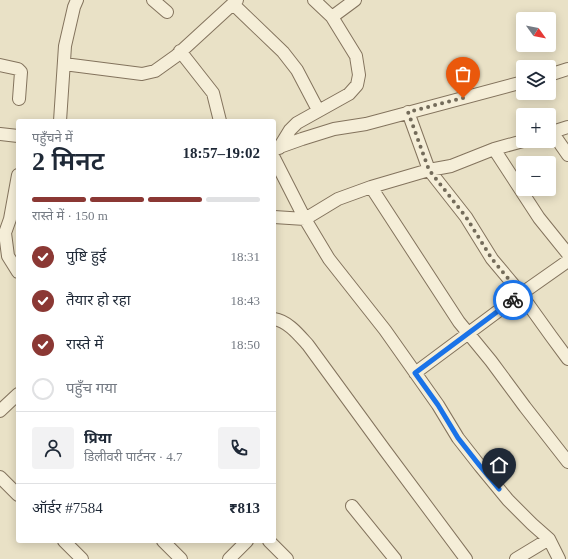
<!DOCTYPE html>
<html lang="hi">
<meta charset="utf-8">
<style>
body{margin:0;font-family:"Times New Roman","Noto Sans Devanagari",serif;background:#f2f2f3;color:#1f2937;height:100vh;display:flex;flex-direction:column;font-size:15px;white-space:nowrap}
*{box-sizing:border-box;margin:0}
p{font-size:13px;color:#747a83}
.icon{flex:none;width:22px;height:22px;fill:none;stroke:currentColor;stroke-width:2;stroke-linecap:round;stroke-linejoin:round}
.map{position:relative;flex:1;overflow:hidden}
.details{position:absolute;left:16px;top:119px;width:260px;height:424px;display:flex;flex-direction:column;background:#fff;border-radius:4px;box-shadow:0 2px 10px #0003}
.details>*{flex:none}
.needle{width:26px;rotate:123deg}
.fabs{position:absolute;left:516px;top:12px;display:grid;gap:8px}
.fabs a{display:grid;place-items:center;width:40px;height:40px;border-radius:4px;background:#fff;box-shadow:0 2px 10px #0003;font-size:20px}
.pin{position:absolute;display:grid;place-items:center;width:34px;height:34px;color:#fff;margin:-41px -17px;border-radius:50% 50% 50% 0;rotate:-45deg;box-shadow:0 0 4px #0007}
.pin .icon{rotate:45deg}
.courier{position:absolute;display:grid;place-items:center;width:40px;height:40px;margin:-20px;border:3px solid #1a73e8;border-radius:50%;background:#fff;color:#222;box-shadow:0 1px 5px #0007}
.overview em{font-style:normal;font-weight:600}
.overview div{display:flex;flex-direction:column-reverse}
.overview{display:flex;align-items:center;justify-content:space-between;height:68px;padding:0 16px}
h1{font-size:26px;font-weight:600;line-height:30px}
.bar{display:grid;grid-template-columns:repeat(4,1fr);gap:6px 4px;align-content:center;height:48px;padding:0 16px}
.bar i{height:5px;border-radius:3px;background:#e0e1e3}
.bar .on{background:#8b3834}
.bar p{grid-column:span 4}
.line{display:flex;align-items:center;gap:10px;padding:0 16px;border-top:1px solid #e0e1e3}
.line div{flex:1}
.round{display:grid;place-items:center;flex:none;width:42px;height:42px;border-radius:4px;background:#f2f2f3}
ol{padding:0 16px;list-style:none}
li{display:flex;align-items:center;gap:12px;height:44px}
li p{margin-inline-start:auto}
li .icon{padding:4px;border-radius:50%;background:#8b3834;color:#fff;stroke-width:4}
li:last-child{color:#747a83}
li i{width:22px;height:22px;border:2px solid #e0e1e3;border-radius:50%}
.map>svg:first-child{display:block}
</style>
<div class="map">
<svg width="568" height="559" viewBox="0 0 568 559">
<rect width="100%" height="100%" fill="#e9e1c6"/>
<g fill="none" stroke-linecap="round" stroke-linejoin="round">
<defs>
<path id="minor" d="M153,0l14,12
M314,0l18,17
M233,4l50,48 14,18 21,40
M180,51l33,42 7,28
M64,64l78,10 13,-3 21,-15 61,-56
M0,65l18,4 3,3 -2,27
M549,75l19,-6
M408,112l21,58 37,47 26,42 26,31 33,46 17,23
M60,121l5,-75 9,-39 3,-7
M552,132l16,23
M549,133l19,-6
M0,134l18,2
M279,148l11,-18 7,-7 52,-29 8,-9 2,-10 -3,-19 -24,-39 23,-17
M274,149l28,-10 32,-10 32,-5 157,-42
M494,149l45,69 29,36
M274,158l31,61 24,40 56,71 53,75 20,33 22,28 28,34 24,24 17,15 10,20
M18,175l-8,44 -5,14 3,23 10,16
M371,187l88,135 32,39 34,46 43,55
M274,217l31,2 33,-20 33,-12 58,-17 22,-4 43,-17 29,-8
M274,319c14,2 25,16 34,26l76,104 82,110
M415,373l106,-79 47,-33
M0,411l18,-17
M0,477l18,18
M352,506l43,53
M64,541l18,18
M163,541l18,18
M269,541l18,18
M229,559l18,-18
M516,559l33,-20"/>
</defs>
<use href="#minor" stroke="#83735d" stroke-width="14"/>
<use href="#minor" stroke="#f5eed8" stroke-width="12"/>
</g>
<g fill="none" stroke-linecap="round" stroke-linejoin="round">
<path stroke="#736b5a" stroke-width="4" stroke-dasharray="0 7.2" d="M463,98l-55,14 21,58 37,47 26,42 29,35 -8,6"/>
<path stroke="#1a73e8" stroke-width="5" d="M499,489l-19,-23 -22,-28 -20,-33 -23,-32 98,-73"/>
</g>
</svg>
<div class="fabs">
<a><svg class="needle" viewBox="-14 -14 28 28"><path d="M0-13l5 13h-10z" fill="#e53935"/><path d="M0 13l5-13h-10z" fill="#747a83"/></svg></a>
<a><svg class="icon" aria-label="layers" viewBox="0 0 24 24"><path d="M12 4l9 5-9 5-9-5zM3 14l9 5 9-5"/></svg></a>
<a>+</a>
<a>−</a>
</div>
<div class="pin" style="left:463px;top:98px;background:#ea580c"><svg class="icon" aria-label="bag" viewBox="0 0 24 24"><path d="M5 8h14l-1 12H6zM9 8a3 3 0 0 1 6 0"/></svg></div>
<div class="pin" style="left:499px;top:489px;background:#1f2937"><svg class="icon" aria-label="home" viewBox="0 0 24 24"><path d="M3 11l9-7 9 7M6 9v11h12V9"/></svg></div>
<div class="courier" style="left:513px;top:300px"><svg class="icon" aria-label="bike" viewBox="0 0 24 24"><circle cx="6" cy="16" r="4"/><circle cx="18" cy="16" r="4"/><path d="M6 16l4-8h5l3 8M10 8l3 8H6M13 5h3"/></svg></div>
<section class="details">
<div class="overview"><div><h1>2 मिनट</h1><p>पहुँचने में</p></div><em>18:57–19:02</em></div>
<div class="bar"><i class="on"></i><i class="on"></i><i class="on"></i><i></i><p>रास्ते में · 150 m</p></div>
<ol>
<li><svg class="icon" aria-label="check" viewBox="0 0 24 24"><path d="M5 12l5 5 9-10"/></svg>पुष्टि हुई<p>18:31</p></li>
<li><svg class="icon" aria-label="check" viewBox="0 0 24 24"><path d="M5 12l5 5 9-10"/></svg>तैयार हो रहा<p>18:43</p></li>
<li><svg class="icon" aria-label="check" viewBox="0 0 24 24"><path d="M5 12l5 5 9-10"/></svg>रास्ते में<p>18:50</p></li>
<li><i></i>पहुँच गया</li>
</ol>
<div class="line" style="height:72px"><a class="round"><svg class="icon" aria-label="person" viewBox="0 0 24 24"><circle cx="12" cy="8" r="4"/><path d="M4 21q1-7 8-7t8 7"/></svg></a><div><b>प्रिया</b><p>डिलीवरी पार्टनर · 4.7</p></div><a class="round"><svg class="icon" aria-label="phone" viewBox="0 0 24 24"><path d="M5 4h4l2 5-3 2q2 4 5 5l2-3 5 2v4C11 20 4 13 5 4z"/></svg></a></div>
<div class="line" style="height:52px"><div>ऑर्डर #7584</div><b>₹813</b></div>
</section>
</div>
